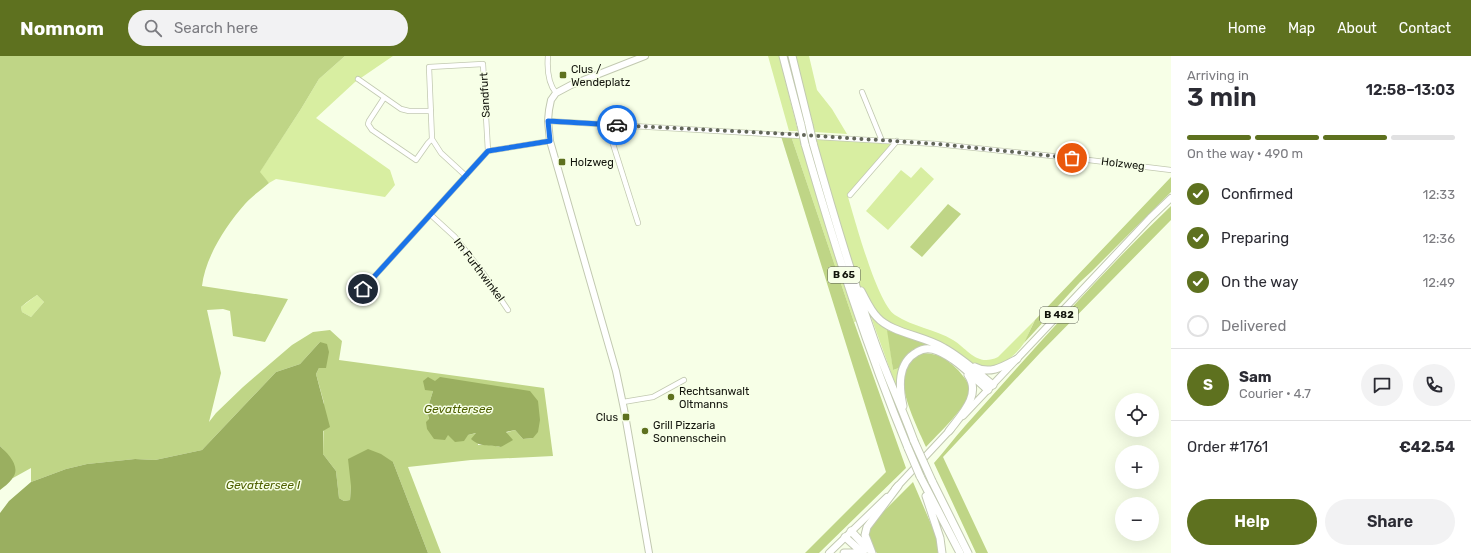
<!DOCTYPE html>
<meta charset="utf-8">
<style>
body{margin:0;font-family:Rubik,sans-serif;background:#f2f2f3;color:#2b2b33;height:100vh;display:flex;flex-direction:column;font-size:15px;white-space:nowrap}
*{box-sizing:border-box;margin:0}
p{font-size:13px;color:#7c7c81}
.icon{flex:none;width:22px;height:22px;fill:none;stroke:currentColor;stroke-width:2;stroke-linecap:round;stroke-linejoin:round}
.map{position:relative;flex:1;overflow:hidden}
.details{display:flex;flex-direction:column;background:#fff;width:300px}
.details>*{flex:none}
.tools{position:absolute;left:1115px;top:337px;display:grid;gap:8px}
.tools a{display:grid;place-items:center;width:44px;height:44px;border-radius:50%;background:#fff;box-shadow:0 4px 16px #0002;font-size:20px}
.pin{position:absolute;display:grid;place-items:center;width:34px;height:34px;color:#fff;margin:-17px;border:2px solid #fff;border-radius:50%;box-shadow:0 1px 4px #0007}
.courier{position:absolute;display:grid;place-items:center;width:40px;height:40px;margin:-20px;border:3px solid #1a73e8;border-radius:50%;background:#fff;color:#222;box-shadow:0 1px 5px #0007}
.headline em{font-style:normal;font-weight:600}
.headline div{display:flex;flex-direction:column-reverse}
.headline{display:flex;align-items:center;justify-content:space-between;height:68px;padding:0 16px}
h1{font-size:26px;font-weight:600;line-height:30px}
.bar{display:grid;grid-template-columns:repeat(4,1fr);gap:6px 4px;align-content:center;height:48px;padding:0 16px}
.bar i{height:5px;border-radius:3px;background:#e1e1e2}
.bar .on{background:#5e711f}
.bar p{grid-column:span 4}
.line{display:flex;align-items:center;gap:10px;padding:0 16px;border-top:1px solid #e1e1e2}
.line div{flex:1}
.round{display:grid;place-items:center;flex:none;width:42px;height:42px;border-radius:21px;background:#f2f2f3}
ol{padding:0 16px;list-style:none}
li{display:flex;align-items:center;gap:12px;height:44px}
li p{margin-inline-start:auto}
li .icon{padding:4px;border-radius:50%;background:#5e711f;color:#fff;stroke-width:4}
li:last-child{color:#7c7c81}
li i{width:22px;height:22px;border:2px solid #e1e1e2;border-radius:50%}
.button{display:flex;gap:8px;margin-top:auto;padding:8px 16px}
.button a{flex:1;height:46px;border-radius:24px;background:#5e711f;color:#fff;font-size:16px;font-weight:600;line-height:46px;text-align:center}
.button a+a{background:#f2f2f3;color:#2b2b33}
header{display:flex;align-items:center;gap:24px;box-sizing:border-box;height:56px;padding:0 20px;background:#5e711f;color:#fff}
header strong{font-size:19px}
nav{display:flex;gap:22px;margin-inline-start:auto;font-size:14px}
.search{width:280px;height:36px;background:#f2f2f3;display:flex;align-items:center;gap:10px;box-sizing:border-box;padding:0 14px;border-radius:22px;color:#7c7c81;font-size:15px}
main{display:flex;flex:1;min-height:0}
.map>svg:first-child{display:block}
</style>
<header>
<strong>Nomnom</strong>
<div class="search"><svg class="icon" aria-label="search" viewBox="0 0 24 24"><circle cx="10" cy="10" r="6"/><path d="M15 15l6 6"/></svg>Search here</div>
<nav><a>Home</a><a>Map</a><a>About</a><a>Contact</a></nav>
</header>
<main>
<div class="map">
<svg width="1171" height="497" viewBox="0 0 1171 497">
<rect width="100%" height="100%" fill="#f7ffe7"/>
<path fill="#d8eea1" d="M345,0h48l-38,26 -39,36 74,52 5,15 -10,12 -109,-18 -7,4 -10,-10 42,-64 18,-30z
M768,0h11l19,75h-9z
M795,0h14l8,34 15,19 15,25 -32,-2z
M790,77l25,1 82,7 -49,56c7,23 29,106 47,118 18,12 40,14 58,25 16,10 24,27 45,17l37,-37c-4,7 -7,16 -11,23 -10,15 -28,28 -46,22 -13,-3 -27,-18 -40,-24l-3,6 -47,-17 5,40 6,-2 -2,21 -26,-72 -17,5z
M921,111l13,12 -46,51 -22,-19 35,-41 10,8z
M37,239l7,7 -13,15 -9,-5 -1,-5z"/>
<path fill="#bfd586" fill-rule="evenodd" d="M0,0h345l-26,23 -18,30 -41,63 9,11c-8,7 -17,13 -24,21 -19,21 -40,54 -43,82l86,13 -23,43 -32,-6 -3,-25 -7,-2 -16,1 14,63 -12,49 7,-9 27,-26 49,-42 21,-13 17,-2 12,11 -3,19 205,28 9,68 -82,4 -63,7 33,86h-13l-35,-91 -42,24 -1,14 -6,1 -5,-3 -3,-27 -13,-17 1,-51 -8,-29 3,-6h7v-4l-6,-22 -20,22 -24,8 -74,78 -47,10 -20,-1 -48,5 -21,5 -35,13v-14l-18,10c3,-12 -4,-23 -13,-32zM37,239l7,7 -13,15 -9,-5 -1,-5 6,-5zM433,335l100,47 -10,1 -8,-9 -10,3 3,2 -7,12 -11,-2h-12l-1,-12 -9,2h-20l-19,-15 -1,-5 -5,-4 5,-4z
M780,77h10l64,189 52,146 -87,85h-14l81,-81z
M1171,121v15l-79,79 -12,11 -56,61 11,-23z
M948,148l13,10 -39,43 -12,-10z
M1171,150v14l-131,133 -97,104 45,96h-12l-42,-90c11,-12 20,-25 31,-37 67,-75 134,-151 206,-220z
M887,274l48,17 -32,13 -4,8 -6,2z
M923,297c18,1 22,5 35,17 5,6 12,13 12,21 -1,14 -34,45 -44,56 -8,-18 -29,-59 -21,-78 3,-8 10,-12 18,-16z
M913,426l24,56 1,15h-61l-5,-6 -4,-13 4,-11z"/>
<path fill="#9aaf60" d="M320,286l7,2 2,8 -3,16h-7l-3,6 14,53 -7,4v23l13,17 3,27 5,3 6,-1 1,-14 -3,-27 20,-10 13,5 12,8 35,91h-428v-40l9,-12 22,-19 35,-13 21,-5 48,-5 20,1 47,-10 74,-78 24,-8z
M428,321l7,4 5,-4 90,14 8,10 2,19 -2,12 -5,6 -10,1 -8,-9 -9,2 7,8 -12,7c-13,-3 -20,1 -30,-8l5,-6 -8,2 -4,6 -9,1 -7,-7 -3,5 -11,-1 -7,-10 -1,-7 3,-3 -1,-4 -4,-1 -1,-3 5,-4 5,-16 -8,-1 -2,-9z
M0,390c8,8 22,21 12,33 -3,4 -8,8 -12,11z"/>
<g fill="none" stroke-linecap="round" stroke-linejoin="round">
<defs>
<path id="minor" d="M548,0c-1,12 0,27 8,37
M358,23l43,30 8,2h22
M862,36l20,49
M384,42l-15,23 -1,3 4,6 44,30 12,-17 4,-4
M548,65l389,23 135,14 99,12
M607,69l31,98
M466,120l-25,-23 -9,-14 -3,-72 54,-3 5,87
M850,139l47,-54
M431,159l24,22 28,36 25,37
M353,244l135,-149 62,-10
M623,346l30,-5 31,-17"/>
<path id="major" d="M645,0l-74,29 -15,8 -5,7 -2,10 -1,11 2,20 66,230 8,38 25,144
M963,360l187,-198 21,-20
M895,433l56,-60
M829,497l58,-56"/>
<path id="highway" d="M783,0l18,69
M792,0l17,69
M813,87c18,64 37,128 59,191 12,36 29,71 42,107
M805,88c30,103 62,205 103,304
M861,235c5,9 9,19 16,26 14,16 48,19 67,31 18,10 33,24 49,37
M975,311c15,8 29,-1 42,-8
M903,350c-4,-19 -6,-43 14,-54 6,-4 14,-4 21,-1 19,8 35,26 50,39
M949,375c12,-16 33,-36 19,-56
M920,420l40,77
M932,425l36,72
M926,440l14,42 2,15
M851,475l17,18
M845,481l18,16
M844,497h13
M872,497l-7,-18 2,-8 31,-41"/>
</defs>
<use href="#minor" stroke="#c2c9b1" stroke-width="6"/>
<use href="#major" stroke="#c2c9b1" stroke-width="8"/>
<use href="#highway" stroke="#c2c9b1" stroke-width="9"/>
<use href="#minor" stroke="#fff" stroke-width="4.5"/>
<use href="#major" stroke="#fff" stroke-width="6"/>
<use href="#highway" stroke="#fff" stroke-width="7"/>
<defs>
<path id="highway-bridge" d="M801,69l4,19
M809,69l4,18
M914,385l18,40
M908,392l12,28"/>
</defs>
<use href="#highway-bridge" stroke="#c2c9b1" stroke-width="9" stroke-linecap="butt"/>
<use href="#highway-bridge" stroke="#fff" stroke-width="7"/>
</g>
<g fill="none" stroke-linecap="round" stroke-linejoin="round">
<path stroke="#626659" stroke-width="4" stroke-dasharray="0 7.2" d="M617,69l172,9 148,10 135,14"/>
<path stroke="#1a73e8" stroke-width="5" d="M363,233l125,-138 62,-10 -2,-20 69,4"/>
</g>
<g fill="#5e711f" stroke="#f7ffe7" stroke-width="1.5">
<rect x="559" y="15" width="8" height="8" rx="2"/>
<rect x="558" y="102" width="8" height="8" rx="2"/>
<circle cx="671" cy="341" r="4"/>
<rect x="622" y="357" width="8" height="8" rx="2"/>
<circle cx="645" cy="375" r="4"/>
</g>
<g text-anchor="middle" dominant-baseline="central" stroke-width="3" stroke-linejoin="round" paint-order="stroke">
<g fill="#f7ffe7" stroke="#575a4e" stroke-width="1">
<rect x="828" y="211" width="32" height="16" rx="3"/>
<rect x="1040" y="251" width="38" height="16" rx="3"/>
</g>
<g font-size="10" font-weight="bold" fill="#12140c">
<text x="844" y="219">B 65</text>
<text x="1059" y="259">B 482</text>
</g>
<g font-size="11" fill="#12140c" stroke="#f7ffe7" text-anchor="start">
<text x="571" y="13">Clus /<tspan x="571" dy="13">Wendeplatz</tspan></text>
<text x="570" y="106">Holzweg</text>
<text x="679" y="335">Rechtsanwalt<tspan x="679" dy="13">Oltmanns</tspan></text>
<text x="618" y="361" text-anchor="end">Clus</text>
<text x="653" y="369">Grill Pizzaria<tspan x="653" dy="13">Sonnenschein</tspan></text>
</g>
<g font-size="11" fill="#12140c" stroke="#f7ffe7">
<text transform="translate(485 39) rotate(-93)">Sandfurt</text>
<text transform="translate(1123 108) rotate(7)">Holzweg</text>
<text transform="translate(479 214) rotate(53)">Im Furthwinkel</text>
</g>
<g font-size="12" font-style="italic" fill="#4e6001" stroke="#f7ffe7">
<text x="458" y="353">Gevattersee</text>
<text x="263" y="429">Gevattersee I</text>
</g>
</g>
</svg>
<div class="tools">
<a><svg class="icon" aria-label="locate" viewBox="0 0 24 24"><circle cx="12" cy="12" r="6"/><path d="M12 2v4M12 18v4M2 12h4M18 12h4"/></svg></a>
<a>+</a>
<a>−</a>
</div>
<div class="pin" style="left:1072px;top:102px;background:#ea580c"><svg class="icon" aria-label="bag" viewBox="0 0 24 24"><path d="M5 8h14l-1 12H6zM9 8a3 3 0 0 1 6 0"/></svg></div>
<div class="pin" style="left:363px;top:233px;background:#1f2937"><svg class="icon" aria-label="home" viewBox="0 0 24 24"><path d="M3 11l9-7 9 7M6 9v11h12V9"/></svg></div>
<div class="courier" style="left:617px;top:69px"><svg class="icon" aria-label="car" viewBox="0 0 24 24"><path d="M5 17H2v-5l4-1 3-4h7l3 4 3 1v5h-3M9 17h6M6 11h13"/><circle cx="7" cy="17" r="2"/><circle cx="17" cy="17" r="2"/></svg></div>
</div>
<section class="details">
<div class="headline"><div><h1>3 min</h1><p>Arriving in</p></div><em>12:58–13:03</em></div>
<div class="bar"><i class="on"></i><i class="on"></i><i class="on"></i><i></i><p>On the way · 490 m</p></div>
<ol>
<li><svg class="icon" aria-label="check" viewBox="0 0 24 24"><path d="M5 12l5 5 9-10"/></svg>Confirmed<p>12:33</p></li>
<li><svg class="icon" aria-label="check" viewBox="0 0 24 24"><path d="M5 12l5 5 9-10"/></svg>Preparing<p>12:36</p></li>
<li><svg class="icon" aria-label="check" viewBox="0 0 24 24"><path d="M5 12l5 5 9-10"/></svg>On the way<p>12:49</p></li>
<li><i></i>Delivered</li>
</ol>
<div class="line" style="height:72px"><b class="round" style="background:#5e711f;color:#fff">S</b><div><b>Sam</b><p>Courier · 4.7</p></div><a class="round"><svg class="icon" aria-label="chat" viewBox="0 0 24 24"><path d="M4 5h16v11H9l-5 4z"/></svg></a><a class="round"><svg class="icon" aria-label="phone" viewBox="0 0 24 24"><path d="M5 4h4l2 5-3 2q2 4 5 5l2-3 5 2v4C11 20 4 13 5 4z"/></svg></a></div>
<div class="line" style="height:52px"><div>Order #1761</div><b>€42.54</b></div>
<div class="button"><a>Help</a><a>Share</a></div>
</section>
</main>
